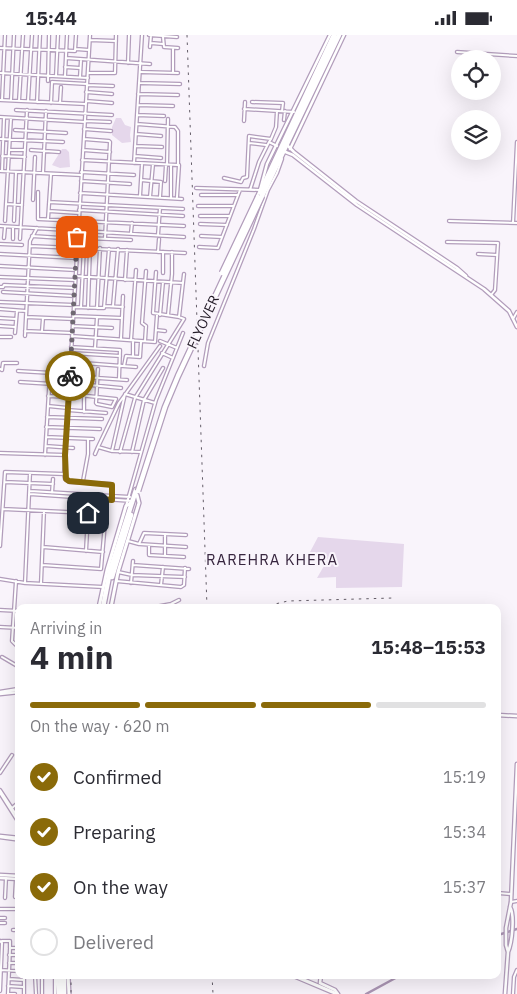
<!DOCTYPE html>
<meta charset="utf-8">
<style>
body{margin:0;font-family:"IBM Plex Sans",sans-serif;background:#f7f7f7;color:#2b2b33;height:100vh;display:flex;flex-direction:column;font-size:19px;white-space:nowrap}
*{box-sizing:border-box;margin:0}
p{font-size:16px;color:#7c7c81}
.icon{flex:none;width:28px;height:28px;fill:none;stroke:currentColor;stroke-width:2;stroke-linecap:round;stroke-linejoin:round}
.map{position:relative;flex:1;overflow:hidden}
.panel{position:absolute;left:15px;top:569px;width:486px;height:375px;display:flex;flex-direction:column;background:#fff;border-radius:10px;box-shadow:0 5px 20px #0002}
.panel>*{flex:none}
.buttons{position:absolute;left:451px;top:15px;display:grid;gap:10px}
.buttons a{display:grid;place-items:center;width:50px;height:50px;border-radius:50%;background:#fff;box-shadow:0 5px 20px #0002;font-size:25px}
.pin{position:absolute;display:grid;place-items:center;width:42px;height:42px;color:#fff;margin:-21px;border-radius:10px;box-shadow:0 2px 8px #0006}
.courier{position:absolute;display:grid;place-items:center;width:50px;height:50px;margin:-25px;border:4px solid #8a6a09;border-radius:50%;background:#fff;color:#222;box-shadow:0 1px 6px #0007}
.overview em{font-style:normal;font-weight:700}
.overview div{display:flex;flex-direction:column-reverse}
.overview{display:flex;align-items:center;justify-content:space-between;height:85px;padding:0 15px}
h1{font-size:32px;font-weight:700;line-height:38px}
.bar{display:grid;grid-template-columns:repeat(4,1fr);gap:8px 5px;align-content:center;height:60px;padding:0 15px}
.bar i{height:6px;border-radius:4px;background:#e1e1e2}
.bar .active{background:#8a6a09}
.bar p{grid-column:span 4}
ol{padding:0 15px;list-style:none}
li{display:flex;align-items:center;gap:15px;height:55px}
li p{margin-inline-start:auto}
li .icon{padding:5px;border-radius:50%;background:#8a6a09;color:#fff;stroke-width:4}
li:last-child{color:#7c7c81}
li i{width:28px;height:28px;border:2px solid #e1e1e2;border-radius:50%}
.status{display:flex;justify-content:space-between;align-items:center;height:35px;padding:0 25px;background:#fff;direction:ltr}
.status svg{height:14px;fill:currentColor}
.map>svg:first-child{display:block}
</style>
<div class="status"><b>15:44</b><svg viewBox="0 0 49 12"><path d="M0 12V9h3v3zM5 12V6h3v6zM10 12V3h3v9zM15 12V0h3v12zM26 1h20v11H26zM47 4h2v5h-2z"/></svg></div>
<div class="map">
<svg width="517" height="959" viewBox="0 0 517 959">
<rect width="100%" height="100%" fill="#f9f4fb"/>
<path fill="#e5d7eb" d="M116,83h5l4,7 6,2 -1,8 1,7 -9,1 -10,-8v-8z
M62,114h4l3,3 1,15 -10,1 -8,-3z
M318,502l86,7 -2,43 -66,1v-11l-19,1 11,-19 -18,-7z"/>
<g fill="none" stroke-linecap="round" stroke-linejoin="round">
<path stroke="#ab95b4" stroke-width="2.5" d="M498,900l19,-6
M366,959l35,-19"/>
<defs>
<path id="minor" d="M90,0l-26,439 1,5 4,3 42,2 1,16
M149,0l28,2
M163,2l1,10 14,1
M90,5l26,1
M151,8l12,1
M150,12l1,-12
M0,13l75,3 1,-16
M76,14l13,1
M457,17l60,4
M66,23l84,6
M128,28l1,-28
M65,32l15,1
M141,37l37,1
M0,38l88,5
M88,38h27l1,-38
M173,38v-25
M56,41l2,-41
M65,41l2,-41
M80,42l1,-17
M48,46l1,-46
M140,48l40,1
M87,50l26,1
M86,57l26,2
M138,59l40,1
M0,65l85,4
M2,65l3,-65
M11,65l3,-65
M19,66l4,-66
M28,66l4,-66
M86,66l26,2
M37,67l3,-67
M252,67l31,1 -1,8
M51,68l1,-21 35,2
M60,68l1,-16
M138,70l35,1
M244,74l50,3
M16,75l96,5
M137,80l27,1
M0,82l85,5
M284,85l1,-9
M85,86l25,1
M244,86l1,-19
M84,94l27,2
M15,95l51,3
M136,99l25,2
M0,104l63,3
M84,104l25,2 1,1 -5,96
M271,104l5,-12 1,-16
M249,108l17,2
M135,111l27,1
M10,115h15
M31,115l28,2
M83,115l27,2
M2,121l23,1
M135,121l26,2
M82,125l96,5v-34l-3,-4 -38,-3
M134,128l8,-128
M167,130l1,-46
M0,136l81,4
M2,136l2,-53
M81,137l53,3
M43,138l3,-62
M224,143l17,4 2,-4 4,-1 2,-41 22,3 -2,3 8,4
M141,145l20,2 -1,15
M81,146l49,3
M165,146l1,-16
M196,153l64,2
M250,155l9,-28 10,-20
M38,157v27l146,7
M80,158l102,6
M201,160h37
M140,161l2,-32
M150,162l3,-33
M177,162l2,-32
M171,163v-33
M33,165l2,-43
M49,167l134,7
M6,169l16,1
M198,171h36
M79,175l104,6
M49,176l30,2
M200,181h30
M48,184l3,-45
M5,186l6,-103
M14,186l2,-49
M449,186l68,2
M513,188l4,-81
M200,189l27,1
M0,191l184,11
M85,196l2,7 44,2
M131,198l1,-10
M158,200l2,-27
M32,201l45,3
M201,201l21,1
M4,203l1,-11
M13,204v-12
M20,204l7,-129
M447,207l51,1 -3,47 -4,5
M0,209l22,1
M30,211l155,7
M199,212l19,1 22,-58
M158,217l1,-13
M0,219l76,4
M478,219l19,1
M0,231l75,4
M163,238v-21
M75,241l108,7
M0,242l75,3
M125,245l2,-30
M0,252h3l1,-2 71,3
M3,257l71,4
M0,267l74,3
M105,271l18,1
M113,271l5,-57
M74,272l30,1 5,-59
M81,272l3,-60
M88,273l2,-60
M97,273l3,-60
M0,274l26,2
M160,280l3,-33
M168,280l4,-41v-22
M73,281l49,2
M26,282l47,2
M179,282l5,-43
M0,283l16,1
M513,284l4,-7
M0,291l15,1
M73,291l39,2
M156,295l9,1
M25,296l47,2
M42,296l1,-13
M15,298l2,-22
M25,301l5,-95 7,-13
M72,301l83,6 2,-27
M0,302h11
M121,303l2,-42
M131,305l5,-70
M145,306l1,-15 -4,-3 4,-52
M160,306l17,7
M71,312l49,3 -1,29
M95,313l2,-31
M71,318l49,3
M162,318l11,5
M133,321v-16
M70,327l66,5
M124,331l2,-10 14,1 1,-15
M204,331l4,-23 46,-114 14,-39 9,-17 5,-14
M0,334l2,1 1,-7h14
M18,336l51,3
M70,341l57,4
M20,347l49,3
M69,348l52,5
M69,359l47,5 -4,8 -15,-3 -1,-1c1,-12 1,-23 2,-34
M48,361l20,1
M48,371l20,2
M68,375l38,3
M84,377v-16
M47,382l55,2
M46,392l54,2
M46,402l47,2
M46,411l27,2
M112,416l13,-57 30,9
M120,417l15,-54 49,-79 -5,-2 -26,-4 3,-41
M132,417l12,-52 19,-32
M141,417l-29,-1 -14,-4 21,-44 41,-57
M0,418l65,2
M95,419l3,-7
M45,420l5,-82
M83,446l5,-27v-15
M5,447l48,2
M30,456l100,6
M52,458l1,-14
M30,459l102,7
M126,471l30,-106 27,-67
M3,474l85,4
M128,506l11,3 5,-11 42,2
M139,509l47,3
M149,510v10l35,2
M0,511l5,-74 59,2
M43,512l60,5
M86,516l3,-53
M165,520v-20
M42,530l59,4 6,-69
M133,530l56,4
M118,537l14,3 53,2
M0,544l25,4 78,4
M16,546l-4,60 7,7
M116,546l65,6 3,-2 1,-17
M25,548l5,-110
M41,548l3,-72
M131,548l2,-22
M161,550l2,-18
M125,572h4
M155,572l16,-3 8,-4
M0,575l19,1
M0,592l19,1
M2,622l17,10
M0,738l12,-18
M0,755l19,29
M0,758l19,30
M11,774l8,-7
M498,858l13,1
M15,862l1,-18
M5,863l1,-20
M511,867l6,-1
M0,874h19
M0,883h5
M0,888h5
M13,895h6
M0,906l2,2 -2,48
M2,906h8v7
M9,920h10
M9,928h10
M0,935l19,1
M35,940l1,19
M42,940v19
M55,940v19
M9,944l15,1
M8,951l15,1
M8,959l2,-45 1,-1h8
M8,959h7
M24,959v-19
M513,959l1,-17 3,-7"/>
<path id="tertiary" d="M288,111l6,6 62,49 101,67 9,8
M290,114l54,-114
M283,116l10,4 64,50 127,84 25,22 8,16
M260,155l7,-26 63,-129
M0,657l19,-3
M0,659l19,-2
M498,680l19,1
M0,801l19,2
M0,802l15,2
M0,840l19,1
M0,843l19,1
M508,917c4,-9 7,-37 2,-45
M321,940l-1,8 15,7 3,4
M505,959l3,-42 -2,-7v-17l5,-26 6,-138"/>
<path id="secondary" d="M99,572l8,-37 19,-64 6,-4
M111,572l7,-35 21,-69 -2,-8
M57,940l1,19
M68,940l1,19
M292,940l45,19"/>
<path id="trunk" d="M262,161l77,-161
M258,162l76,-162
M112,542l19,-62
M103,572l7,-36 26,-81
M60,940l1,19
M64,940v19"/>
</defs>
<use href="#minor" stroke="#b29dbb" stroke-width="4.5"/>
<use href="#tertiary" stroke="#b29dbb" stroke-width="5"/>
<use href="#secondary" stroke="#b29dbb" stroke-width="5.5"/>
<use href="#trunk" stroke="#b29dbb" stroke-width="7"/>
<use href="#minor" stroke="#fff" stroke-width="2"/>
<use href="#tertiary" stroke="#fff" stroke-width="2.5"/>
<use href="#secondary" stroke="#fff" stroke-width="3"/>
<use href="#trunk" stroke="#fff" stroke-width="4.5"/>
<path stroke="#645d68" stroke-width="1" stroke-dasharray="2.5 5" stroke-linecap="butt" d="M187,0l20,572
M262,572l26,-6 105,-3
M71,940v19
M212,940l1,19"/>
<defs>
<path id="trunk-bridge" d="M222,238l36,-76
M138,456l27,-84 13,-31 84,-180"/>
</defs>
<use href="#trunk-bridge" stroke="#b29dbb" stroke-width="7" stroke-linecap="butt"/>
<use href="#trunk-bridge" stroke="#fff" stroke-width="4.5"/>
</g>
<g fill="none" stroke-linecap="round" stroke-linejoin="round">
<path stroke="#6f6872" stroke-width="5" stroke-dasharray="0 9" d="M70,341l7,-139"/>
<path stroke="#8a6a09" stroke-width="6" d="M70,341l-5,79 1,24 3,2 43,4v15l-23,-2 -1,15"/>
</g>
<g text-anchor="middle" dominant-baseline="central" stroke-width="4" stroke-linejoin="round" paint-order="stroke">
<g font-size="14" fill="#251d29" stroke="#f9f4fb">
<text transform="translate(203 287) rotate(-65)">FLYOVER</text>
</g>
<g font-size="15" letter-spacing="1" fill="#38263f" stroke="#f9f4fb">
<text x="272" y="524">RAREHRA KHERA</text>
</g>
</g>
</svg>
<div class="buttons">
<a><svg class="icon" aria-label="locate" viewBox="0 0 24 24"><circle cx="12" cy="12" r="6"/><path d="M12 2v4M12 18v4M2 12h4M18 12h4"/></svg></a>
<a><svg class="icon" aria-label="layers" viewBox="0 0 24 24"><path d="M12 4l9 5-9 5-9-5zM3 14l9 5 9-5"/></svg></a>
</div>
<div class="pin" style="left:77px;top:202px;background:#ea580c"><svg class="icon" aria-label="bag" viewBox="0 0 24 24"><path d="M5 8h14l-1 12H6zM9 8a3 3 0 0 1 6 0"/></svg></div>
<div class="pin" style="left:88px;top:478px;background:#1f2937"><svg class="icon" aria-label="home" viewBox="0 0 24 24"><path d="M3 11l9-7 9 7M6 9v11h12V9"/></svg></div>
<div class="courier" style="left:70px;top:341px"><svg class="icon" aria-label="bike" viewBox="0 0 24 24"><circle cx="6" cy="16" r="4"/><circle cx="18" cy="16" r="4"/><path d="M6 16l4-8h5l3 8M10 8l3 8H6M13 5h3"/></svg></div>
<section class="panel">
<div class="overview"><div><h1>4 min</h1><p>Arriving in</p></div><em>15:48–15:53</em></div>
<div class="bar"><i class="active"></i><i class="active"></i><i class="active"></i><i></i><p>On the way · 620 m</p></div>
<ol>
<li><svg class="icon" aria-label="check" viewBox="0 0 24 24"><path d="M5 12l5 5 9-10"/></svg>Confirmed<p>15:19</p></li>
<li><svg class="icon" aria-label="check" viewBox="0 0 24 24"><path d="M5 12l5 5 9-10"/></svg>Preparing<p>15:34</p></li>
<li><svg class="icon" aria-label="check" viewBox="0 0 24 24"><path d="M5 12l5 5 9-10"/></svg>On the way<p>15:37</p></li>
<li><i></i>Delivered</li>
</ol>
</section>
</div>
